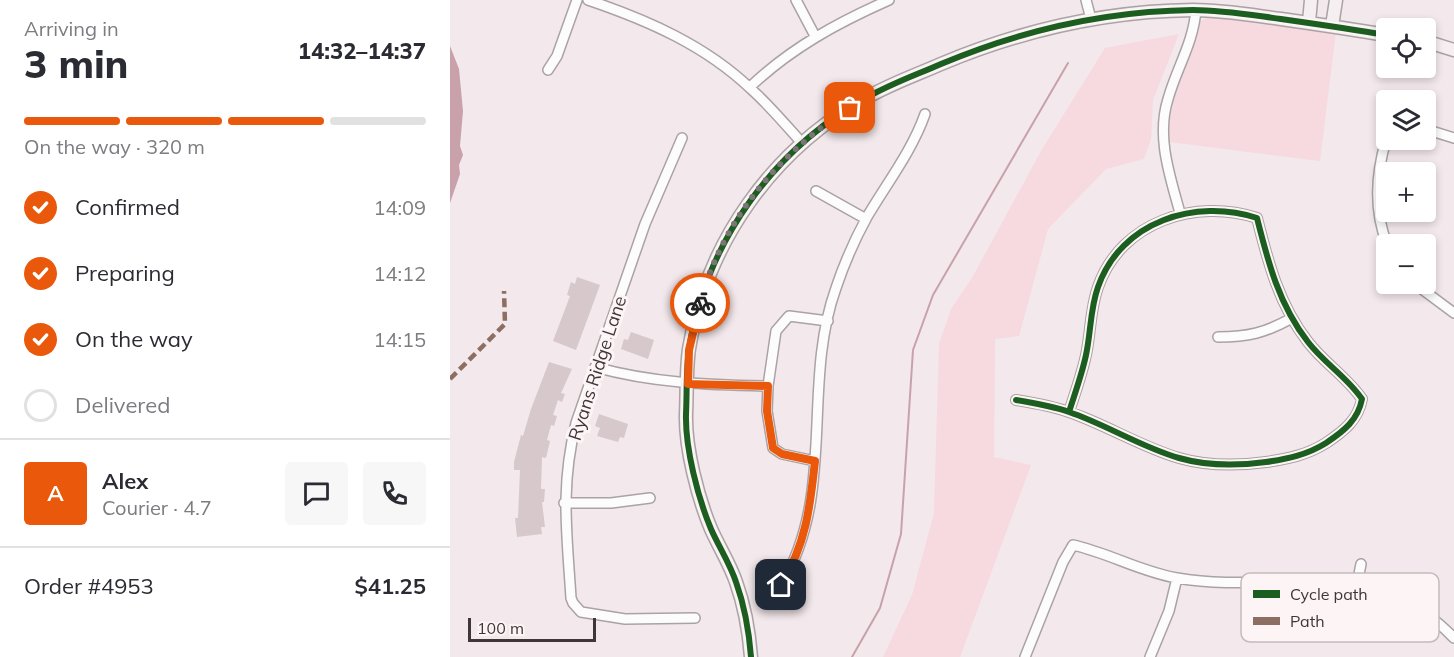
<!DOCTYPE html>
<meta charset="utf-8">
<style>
body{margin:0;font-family:Mulish,sans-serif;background:#f7f7f7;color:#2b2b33;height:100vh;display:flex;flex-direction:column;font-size:22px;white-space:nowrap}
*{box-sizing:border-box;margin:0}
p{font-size:20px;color:#7c7c81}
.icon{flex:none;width:33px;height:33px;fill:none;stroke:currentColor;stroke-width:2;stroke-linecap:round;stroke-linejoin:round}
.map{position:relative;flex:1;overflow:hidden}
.sheet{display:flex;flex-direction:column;background:#fff;width:450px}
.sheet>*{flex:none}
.controls{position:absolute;left:926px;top:18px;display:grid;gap:12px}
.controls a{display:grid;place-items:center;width:60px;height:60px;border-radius:6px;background:#fff;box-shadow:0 3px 9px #0003;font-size:30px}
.scale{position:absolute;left:18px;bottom:15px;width:128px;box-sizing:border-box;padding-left:6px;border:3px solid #3e3638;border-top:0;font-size:16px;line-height:21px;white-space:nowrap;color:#3e3638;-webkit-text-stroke:4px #fdf4f6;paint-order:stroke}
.pin{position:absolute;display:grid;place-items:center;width:51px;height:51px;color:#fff;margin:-26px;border-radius:12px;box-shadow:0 3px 9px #0006}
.courier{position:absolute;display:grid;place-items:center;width:60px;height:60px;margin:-30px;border:4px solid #ea580c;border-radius:50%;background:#fff;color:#222;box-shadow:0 2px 8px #0007}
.head em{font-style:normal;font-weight:800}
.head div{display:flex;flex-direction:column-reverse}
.head{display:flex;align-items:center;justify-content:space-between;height:102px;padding:0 24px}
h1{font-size:39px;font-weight:800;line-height:45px}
.bar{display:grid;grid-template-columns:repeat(4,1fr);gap:9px 6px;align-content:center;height:72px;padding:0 24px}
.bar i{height:8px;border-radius:4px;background:#e1e1e2}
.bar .on{background:#ea580c}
.bar p{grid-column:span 4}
.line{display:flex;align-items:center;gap:15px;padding:0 24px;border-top:2px solid #e1e1e2}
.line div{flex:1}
.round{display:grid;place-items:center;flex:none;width:63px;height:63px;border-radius:6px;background:#f7f7f7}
ol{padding:0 24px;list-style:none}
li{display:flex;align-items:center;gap:18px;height:66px}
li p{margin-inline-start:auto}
li .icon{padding:6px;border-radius:50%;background:#ea580c;color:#fff;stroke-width:4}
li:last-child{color:#7c7c81}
li i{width:33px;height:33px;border:3px solid #e1e1e2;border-radius:50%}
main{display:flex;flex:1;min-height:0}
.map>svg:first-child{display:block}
</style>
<main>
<section class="sheet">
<div class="head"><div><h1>3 min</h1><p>Arriving in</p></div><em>14:32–14:37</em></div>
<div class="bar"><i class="on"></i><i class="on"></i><i class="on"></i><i></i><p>On the way · 320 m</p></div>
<ol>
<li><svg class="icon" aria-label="check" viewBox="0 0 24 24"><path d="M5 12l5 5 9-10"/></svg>Confirmed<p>14:09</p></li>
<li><svg class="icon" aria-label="check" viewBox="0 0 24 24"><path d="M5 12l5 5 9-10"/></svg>Preparing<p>14:12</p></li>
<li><svg class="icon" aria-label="check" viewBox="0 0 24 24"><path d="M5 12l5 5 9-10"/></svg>On the way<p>14:15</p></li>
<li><i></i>Delivered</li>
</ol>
<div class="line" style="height:108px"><b class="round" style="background:#ea580c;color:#fff">A</b><div><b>Alex</b><p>Courier · 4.7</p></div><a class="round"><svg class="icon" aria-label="chat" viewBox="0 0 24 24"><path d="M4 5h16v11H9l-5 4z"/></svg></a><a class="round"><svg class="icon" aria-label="phone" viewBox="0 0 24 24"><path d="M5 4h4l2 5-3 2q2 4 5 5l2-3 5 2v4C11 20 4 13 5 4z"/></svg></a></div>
<div class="line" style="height:78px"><div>Order #4953</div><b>$41.25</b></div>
</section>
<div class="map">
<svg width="1004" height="657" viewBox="0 0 1004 657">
<rect width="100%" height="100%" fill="#f3e8eb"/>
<path fill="#f7d9e0" d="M759,16l21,1 106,15 -16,129 -151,-19 -1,-15 7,-32 16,-40 9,-33z
M729,34l-26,66 -2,39 -7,20 -38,10 -58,60 -29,107 -24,3 -1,118 37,8 -71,192h-77l29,-62 22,-82 5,-169 12,-35 21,-31 69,-127 64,-103z"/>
<path fill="#c8a1ab" d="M0,46l9,23 4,42 -3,35 3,9 -4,10 1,9 -10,29z"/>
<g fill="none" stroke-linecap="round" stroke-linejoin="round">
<path stroke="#c8a1ab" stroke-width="2" d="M402,657l28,-49 21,-74 12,-184 20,-55 135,-232"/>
</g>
<path fill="#d7c8cc" d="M127,277l23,8 -24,65 -23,-9 17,-45 -3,-1 4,-13 4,2z
M181,332l23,8 -6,19 -27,-10 3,-10 4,1z
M99,362l23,7 -11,24 4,1 -3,8 -4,-2 -5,15 4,1 -3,10 -3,-1 -4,15 3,1 -4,17 -4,-1 -1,32h4l-1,13h-2l3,25h-4l1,7 -25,3 -2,-19h3l2,-48h-6v-8l7,-27 2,1 8,-27z
M149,414l29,10 -4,14 -4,-1 -2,5 -21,-6 3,-8 -5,-2z"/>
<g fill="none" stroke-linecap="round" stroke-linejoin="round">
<defs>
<path id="street" d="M138,0c59,20 117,45 163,89 18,16 34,35 50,53
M346,0l19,36
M636,0l5,19
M98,70l9,-14 20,-56
M300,87c41,-39 87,-64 139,-87
M975,129l29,9
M232,138l-37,86 -69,199c-16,64 -9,111 -5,175l2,5 8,9 44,7 70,-1
M936,140c-10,34 -12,71 1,104
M366,191l50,28
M730,213c-10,-37 -24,-76 -12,-114 9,-32 25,-55 28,-89
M965,284l39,29
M768,337c30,0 47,-4 74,-19
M145,367c57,16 114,18 173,19
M566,400c18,3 36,6 53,12 38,13 72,35 110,46 28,8 58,8 87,4 21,-3 41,-7 60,-19 18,-12 32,-23 36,-44 -15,-22 -38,-36 -54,-57 -29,-37 -40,-80 -51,-124 -61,-20 -136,3 -159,69 -8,22 -7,45 -12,68 -4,19 -11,38 -17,57
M365,461l-33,-7 -9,-6 -6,-37 1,-25 8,-55 13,-15 39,5
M114,503h47l39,-5
M907,584l4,-20
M331,585c56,-92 20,-200 55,-297 8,-24 19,-49 31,-71 20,-34 45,-66 58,-103
M575,657l38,-95 10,-17c36,8 68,27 104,33 103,18 191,-29 277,60
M700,657l19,-46 8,-33"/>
<path id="secondary" d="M859,22l2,-22
M882,26l4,-26
M975,41l29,9
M301,657c-2,-26 -6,-50 -15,-75 -6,-18 -17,-35 -25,-53 -13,-31 -26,-81 -25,-115 1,-21 0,-44 3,-65 17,-106 83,-199 177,-251 24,-14 50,-23 75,-34 81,-34 164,-53 252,-54 30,0 58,5 88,9 35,5 70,10 105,16"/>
</defs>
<use href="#street" stroke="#aaa2a4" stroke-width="12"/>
<use href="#secondary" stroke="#aaa2a4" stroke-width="15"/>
<use href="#street" stroke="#fdfcfc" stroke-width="9"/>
<use href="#secondary" stroke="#f5eff1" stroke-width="12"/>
<path stroke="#8d6e63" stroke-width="4.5" stroke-dasharray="9 4.5" stroke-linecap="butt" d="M0,379l55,-55 -1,-33"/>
<defs>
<path id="cycleway" d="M566,400c18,3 36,6 53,12 38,13 72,35 110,46 28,8 58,8 87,4 21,-3 41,-7 60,-19 18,-12 32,-23 36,-44 -15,-22 -38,-36 -54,-57 -29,-37 -40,-80 -51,-124 -61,-20 -136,3 -159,69 -8,22 -7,45 -12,68 -4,19 -11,38 -17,57
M301,657c-2,-26 -6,-50 -15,-75 -6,-18 -17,-35 -25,-53 -13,-31 -26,-81 -25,-115 1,-21 0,-44 3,-65 17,-106 83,-199 177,-251 24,-14 50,-23 75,-34 81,-34 164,-53 252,-54 30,0 58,5 88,9 35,5 70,10 105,16"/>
</defs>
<use href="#cycleway" stroke="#fdf4f6" stroke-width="10"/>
<use href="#cycleway" stroke="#1b5e20" stroke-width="6"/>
</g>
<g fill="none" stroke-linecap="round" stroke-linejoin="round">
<path stroke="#7d7477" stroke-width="6" stroke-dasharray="0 10.8" d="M250,303c22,-82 79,-151 150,-195"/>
<path stroke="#ea580c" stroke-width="8" d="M250,303l-11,47 -1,34 80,2 -1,25 6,37 9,6 33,7c-5,47 -9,83 -34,124"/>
</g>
<g text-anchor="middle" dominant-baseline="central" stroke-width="6" stroke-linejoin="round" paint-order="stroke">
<g font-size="18" fill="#3e3638" stroke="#fdf4f6">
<text transform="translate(147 368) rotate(-72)">Ryans Ridge Lane</text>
</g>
</g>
<rect x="791" y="573" width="198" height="69" rx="9" fill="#fdf4f6" stroke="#c4bbbd" stroke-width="1.5"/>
<rect x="803" y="590" width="27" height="8" fill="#1b5e20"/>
<rect x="803" y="617" width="27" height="8" fill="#8d6e63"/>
<g font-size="16" fill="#3e3638">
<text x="840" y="600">Cycle path</text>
<text x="840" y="627">Path</text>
</g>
</svg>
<div class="controls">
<a><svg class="icon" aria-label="locate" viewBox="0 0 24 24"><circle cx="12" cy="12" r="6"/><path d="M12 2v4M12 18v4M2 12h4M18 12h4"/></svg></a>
<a><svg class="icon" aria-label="layers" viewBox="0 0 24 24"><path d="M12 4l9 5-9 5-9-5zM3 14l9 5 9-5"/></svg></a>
<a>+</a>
<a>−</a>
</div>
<div class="scale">100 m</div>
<div class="pin" style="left:400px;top:108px;background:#ea580c"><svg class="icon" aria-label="bag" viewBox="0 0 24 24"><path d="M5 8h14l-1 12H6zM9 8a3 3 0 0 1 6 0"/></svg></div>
<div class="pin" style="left:331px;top:585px;background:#1f2937"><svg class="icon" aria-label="home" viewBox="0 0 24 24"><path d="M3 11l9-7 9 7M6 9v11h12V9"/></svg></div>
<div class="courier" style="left:250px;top:303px"><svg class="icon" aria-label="bike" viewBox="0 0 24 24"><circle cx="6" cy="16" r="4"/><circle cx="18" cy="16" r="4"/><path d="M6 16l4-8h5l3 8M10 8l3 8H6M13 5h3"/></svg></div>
</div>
</main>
